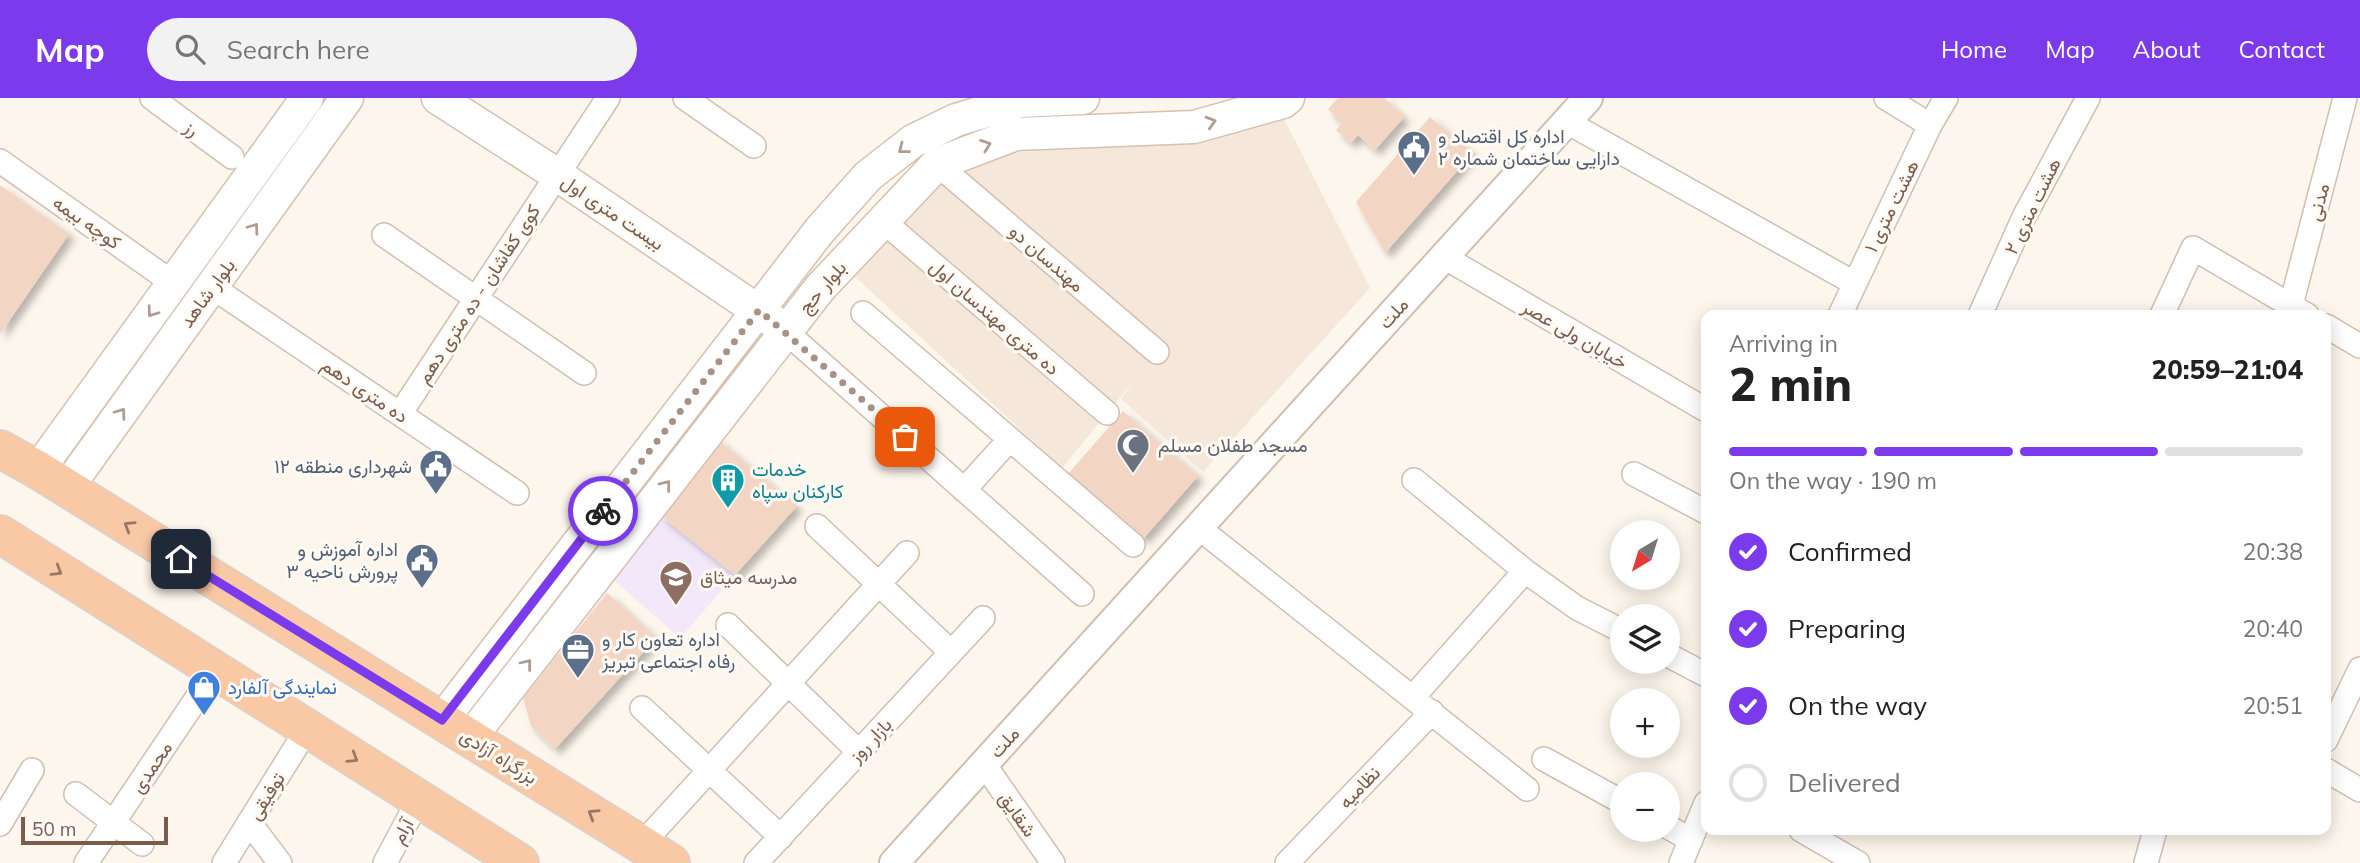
<!DOCTYPE html>
<meta charset="utf-8">
<style>
body{margin:0;font-family:Mulish,Vazirmatn,sans-serif;background:#f2f2f2;color:#222;height:100vh;display:flex;flex-direction:column;font-size:26px;white-space:nowrap}
*{box-sizing:border-box;margin:0}
p{font-size:23px;color:#767676}
.icon{flex:none;width:38px;height:38px;fill:none;stroke:currentColor;stroke-width:2;stroke-linecap:round;stroke-linejoin:round}
.map{position:relative;flex:1;overflow:hidden}
.side{position:absolute;left:1701px;top:212px;width:630px;height:525px;display:flex;flex-direction:column;background:#fff;border-radius:14px;box-shadow:0 4px 18px #0003}
.side>*{flex:none}
.needle{width:46px;rotate:218deg}
.tools{position:absolute;left:1610px;top:422px;display:grid;gap:14px}
.tools a{display:grid;place-items:center;width:70px;height:70px;border-radius:50%;background:#fff;box-shadow:0 4px 18px #0003;font-size:35px}
.scale{position:absolute;left:21px;bottom:18px;width:147px;box-sizing:border-box;padding-left:7px;border:4px solid #7a5c4d;border-top:0;font-size:19px;line-height:24px;white-space:nowrap;color:#7a5c4d;-webkit-text-stroke:5px #fffaf3;paint-order:stroke}
.pin{position:absolute;display:grid;place-items:center;width:60px;height:60px;color:#fff;margin:-30px;border-radius:14px;box-shadow:0 4px 10px #0006}
.courier{position:absolute;display:grid;place-items:center;width:70px;height:70px;margin:-35px;border:5px solid #7c3aed;border-radius:50%;background:#fff;color:#222;box-shadow:0 2px 9px #0007}
.overview em{font-style:normal;font-weight:800}
.overview div{display:flex;flex-direction:column-reverse}
.overview{display:flex;align-items:center;justify-content:space-between;height:119px;padding:0 28px}
h1{font-size:46px;font-weight:800;line-height:52px}
.bar{display:grid;grid-template-columns:repeat(4,1fr);gap:10px 7px;align-content:center;height:84px;padding:0 28px}
.bar i{height:9px;border-radius:5px;background:#e0e0e0}
.bar .on{background:#7c3aed}
.bar p{grid-column:span 4}
ol{padding:0 28px;list-style:none}
li{display:flex;align-items:center;gap:21px;height:77px}
li p{margin-inline-start:auto}
li .icon{padding:7px;border-radius:50%;background:#7c3aed;color:#fff;stroke-width:4}
li:last-child{color:#767676}
li i{width:38px;height:38px;border:4px solid #e0e0e0;border-radius:50%}
header{display:flex;align-items:center;gap:42px;box-sizing:border-box;height:98px;padding:0 35px;background:#7c3aed;color:#fff}
header strong{font-size:33px}
nav{display:flex;gap:38px;margin-inline-start:auto;font-size:24px}
.search{width:490px;height:63px;background:#f2f2f2;display:flex;align-items:center;gap:18px;box-sizing:border-box;padding:0 24px;border-radius:38px;color:#767676;font-size:26px}
.map>svg:first-child{display:block}
</style>
<header>
<strong>Map</strong>
<div class="search"><svg class="icon" aria-label="search" viewBox="0 0 24 24"><circle cx="10" cy="10" r="6"/><path d="M15 15l6 6"/></svg>Search here</div>
<nav><a>Home</a><a>Map</a><a>About</a><a>Contact</a></nav>
</header>
<div class="map">
<svg width="2360" height="765" viewBox="0 0 2360 765">
<defs>
<filter id="shadow"><feDropShadow dx="5.5" dy="5.5" stdDeviation="3.5" flood-color="#0004"/></filter>
</defs>
<rect width="100%" height="100%" fill="#fdf6ec"/>
<path fill="#f5e8da" d="M1283,19l87,171 -167,184 -82,-73 15,-21 -74,90 -210,-194 72,-82 76,-39 184,-10z"/>
<path fill="#f3e8fa" d="M660,417l75,60 -55,63 -72,-63z"/>
<path fill="#f3d5c3" filter="url(#shadow)" d="M1338,0h48l-1,1 19,18 -29,33 -17,-15 -7,8 -15,-13 6,-7 -14,-14z
M1430,19l43,36 -88,100 -29,-51z
M0,87l69,49 -69,100z
M1123,313l75,65 -55,63 -75,-65z
M716,340l81,68 -62,69 -75,-60z
M607,495l49,45 -101,111 -24,-23 -8,-28z"/>
<g fill="none" stroke-linecap="round" stroke-linejoin="round">
<defs>
<path id="minor" d="M152,0l80,59
M685,0l69,48
M1886,0l44,27
M1567,24l287,161
M0,63l173,122
M937,66l220,188
M883,123l224,192
M384,137l200,138
M1444,159l262,153
M212,189l305,206
M2291,207l54,-207
M863,215l270,232
M1840,217l90,-190 16,-27
M1980,217l44,-98 64,-119
M2162,217l31,-67 114,67
M2326,228l34,20
M785,233l297,263
M400,316l208,-316
M1634,376l72,38
M1414,382l111,91 52,37 45,23
M964,392l46,-51
M817,428l134,126
M1199,430l328,261
M728,527l131,127
M1668,557l38,20
M1413,599l112,-126
M642,610l139,129
M2326,642l34,-71
M1544,661l78,43
M984,666l69,99
M2326,672l34,20
M76,696l66,50
M249,724l31,41
M0,726l32,-54
M1668,729l23,13
M1801,732l57,33
M642,746l265,-291
M86,765l129,-192
M224,765l83,-134
M385,765l34,-64
M756,765l227,-245
M1287,765l145,-151
M1681,765l25,-60
M2146,765l9,-33"/>
<path id="tertiary" d="M894,765l694,-765"/>
<path id="secondary" d="M438,0l118,76 217,147
M38,372l269,-372
M67,390l280,-390
M442,622l378,-490 48,-54 45,-35 43,-21 64,-19 63,-3
M470,640l350,-450 117,-124 79,-30 178,-7 89,-25 5,-4"/>
<path id="trunk" d="M0,351l38,21 633,393
M0,436l520,329"/>
</defs>
<use href="#minor" stroke="#d1beb0" stroke-width="26"/>
<use href="#tertiary" stroke="#d1beb0" stroke-width="32"/>
<use href="#secondary" stroke="#d6c0b0" stroke-width="35"/>
<use href="#trunk" stroke="#dad1cd" stroke-width="40"/>
<use href="#minor" stroke="#fff" stroke-width="23"/>
<use href="#tertiary" stroke="#fff" stroke-width="28"/>
<use href="#secondary" stroke="#fff" stroke-width="32"/>
<use href="#trunk" stroke="#f9c8a4" stroke-width="37"/>
</g>
<defs><path id="oneway-chevron" d="M-2-3.5L2.5 0L-2 3.5" fill="none" stroke-width="1.6" stroke-linecap="round" stroke-linejoin="round" transform="scale(1.75)"/></defs>
<g stroke="#af9d94">
<use href="#oneway-chevron" transform="translate(1211 24) rotate(-16)"/>
<use href="#oneway-chevron" transform="translate(986 47) rotate(-20)"/>
<use href="#oneway-chevron" transform="translate(903 51) rotate(142)"/>
<use href="#oneway-chevron" transform="translate(254 130) rotate(-54)"/>
<use href="#oneway-chevron" transform="translate(152 214) rotate(126)"/>
<use href="#oneway-chevron" transform="translate(121 315) rotate(-54)"/>
<use href="#oneway-chevron" transform="translate(666 387) rotate(-52)"/>
<use href="#oneway-chevron" transform="translate(527 566) rotate(-52)"/>
</g>
<g stroke="#9a7763">
<use href="#oneway-chevron" transform="translate(129 428) rotate(-148)"/>
<use href="#oneway-chevron" transform="translate(57 473) rotate(32)"/>
<use href="#oneway-chevron" transform="translate(353 660) rotate(32)"/>
<use href="#oneway-chevron" transform="translate(593 716) rotate(-148)"/>
</g>
<g fill="none" stroke-linecap="round" stroke-linejoin="round">
<path stroke="#a89285" stroke-width="7" stroke-dasharray="0 12.6" d="M603,413l156,-201 146,127"/>
<path stroke="#7c3aed" stroke-width="9" d="M181,461l261,161 161,-209"/>
</g>
<defs>
<symbol id="civic-pin" viewBox="-11 -11 22 30"><path d="M0 17L-7.5 6A9.5 9.5 0 1 1 7.5 6Z" fill="#5c6f8a" stroke="#fffaf3"/><path d="M-.6-6.5H3V-4.5H.6V-3L4-1V1h2V6H-6V1h2V-1L-.6-3ZM-1.2 2.5V6h2.4V2.5Z" fill="#fff"/></symbol>
<symbol id="mosque-pin" viewBox="-11 -11 22 30"><path d="M0 17L-7.5 6A9.5 9.5 0 1 1 7.5 6Z" fill="#6b7280" stroke="#fffaf3"/><path d="M3.5-4.9A6 6 0 1 0 3.5 4.9A5 5 0 1 1 3.5-4.9Z" fill="#fff"/></symbol>
<symbol id="building-pin" viewBox="-11 -11 22 30"><path d="M0 17L-7.5 6A9.5 9.5 0 1 1 7.5 6Z" fill="#0f9aa8" stroke="#fffaf3"/><path d="M-4-6H4V6H1V3H-1V6H-4ZM-2.5-4.3h1.7v1.8h-1.7ZM.8-4.3h1.7v1.8H.8ZM-2.5-1h1.7V.8h-1.7ZM.8-1h1.7V.8H.8Z" fill="#fff"/></symbol>
<symbol id="school-pin" viewBox="-11 -11 22 30"><path d="M0 17L-7.5 6A9.5 9.5 0 1 1 7.5 6Z" fill="#8d6e63" stroke="#fffaf3"/><path d="M0-5L7-2L0 1L-7-2ZM-4 1L0 2.5L4 1V4Q0 6-4 4Z" fill="#fff"/></symbol>
<symbol id="office-pin" viewBox="-11 -11 22 30"><path d="M0 17L-7.5 6A9.5 9.5 0 1 1 7.5 6Z" fill="#5c6f8a" stroke="#fffaf3"/><path d="M-6-3h4V-5.5h4V-3h4V5H-6ZM-1-4.5V-3h2v-1.5ZM-6 0V1H6V0Z" fill="#fff"/></symbol>
<symbol id="shop-pin" viewBox="-11 -11 22 30"><path d="M0 17L-7.5 6A9.5 9.5 0 1 1 7.5 6Z" fill="#3f7fe0" stroke="#fffaf3"/><path d="M-5-2.5h2.3a2.7 3.5 0 0 1 5.4 0H5L5.5 6h-11ZM-1.5-2.5h3a1.5 2.3 0 0 0-3 0Z" fill="#fff"/></symbol>
</defs>
<g fill-rule="evenodd">
<use href="#civic-pin" x="1395" y="30" width="38" height="52"/>
<use href="#mosque-pin" x="1114" y="328" width="38" height="52"/>
<use href="#civic-pin" x="417" y="349" width="38" height="52"/>
<use href="#building-pin" x="709" y="363" width="38" height="52"/>
<use href="#civic-pin" x="403" y="443" width="38" height="52"/>
<use href="#school-pin" x="657" y="460" width="38" height="52"/>
<use href="#office-pin" x="559" y="533" width="38" height="52"/>
<use href="#shop-pin" x="185" y="570" width="38" height="52"/>
</g>
<g text-anchor="middle" dominant-baseline="central" stroke-width="6" stroke-linejoin="round" paint-order="stroke">
<g font-size="19" fill="#7a5c4d" stroke="#fffaf3">
<text transform="translate(192 30) rotate(36)">رز</text>
<text transform="translate(2318 104) rotate(-75)">مدنی</text>
<text transform="translate(1891 108) rotate(-64)">هشت متری ۱</text>
<text transform="translate(2032 108) rotate(-64)">هشت متری ۲</text>
<text transform="translate(613 114) rotate(34)">بیست متری اول</text>
<text transform="translate(87 124) rotate(35)">کوچه بیمه</text>
<text transform="translate(1047 160) rotate(41)">مهندسان دو</text>
<text transform="translate(822 189) rotate(-49)">بلوار حج</text>
<text transform="translate(207 195) rotate(-54)">بلوار شاهد</text>
<text transform="translate(478 196) rotate(-57)">کوی کفاشان - ده متری دهم</text>
<text transform="translate(1393 215) rotate(-48)">ملت</text>
<text transform="translate(995 219) rotate(41)">ده متری مهندسان اول</text>
<text transform="translate(1575 236) rotate(30)">خیابان ولی عصر</text>
<text transform="translate(365 292) rotate(34)">ده متری دهم</text>
<text transform="translate(870 642) rotate(-47)">بازار روز</text>
<text transform="translate(1004 644) rotate(-48)">ملت</text>
<text transform="translate(499 658) rotate(32)">بزرگراه آزادی</text>
<text transform="translate(151 669) rotate(-56)">محمدی</text>
<text transform="translate(1359 689) rotate(-46)">نظامیه</text>
<text transform="translate(266 698) rotate(-58)">توفیقی</text>
<text transform="translate(1018 716) rotate(55)">شقایق</text>
<text transform="translate(402 733) rotate(-62)">آرام</text>
</g>
<g font-size="19" fill="#4e5e75" stroke="#fffaf3" text-anchor="start">
<text x="1438" y="38">اداره کل اقتصاد و<tspan x="1438" dy="22">دارایی ساختمان شماره ۲</tspan></text>
<text x="412" y="368" text-anchor="end">شهرداری منطقه ۱۲</text>
<text x="398" y="451" text-anchor="end">اداره آموزش و<tspan x="398" dy="22">پرورش ناحیه ۳</tspan></text>
<text x="602" y="541">اداره تعاون کار و<tspan x="602" dy="22">رفاه اجتماعی تبریز</tspan></text>
</g>
<g font-size="19" fill="#5b616d" stroke="#fffaf3" text-anchor="start">
<text x="1158" y="347">مسجد طفلان مسلم</text>
</g>
<g font-size="19" fill="#0d838f" stroke="#fffaf3" text-anchor="start">
<text x="752" y="371">خدمات<tspan x="752" dy="22">کارکنان سپاه</tspan></text>
</g>
<g font-size="19" fill="#785e54" stroke="#fffaf3" text-anchor="start">
<text x="700" y="479">مدرسه میثاق</text>
</g>
<g font-size="19" fill="#366cbe" stroke="#fffaf3" text-anchor="start">
<text x="228" y="589">نمایندگی آلفارد</text>
</g>
</g>
</svg>
<div class="tools">
<a><svg class="needle" viewBox="-14 -14 28 28"><path d="M0-13l5 13h-10z" fill="#e53935"/><path d="M0 13l5-13h-10z" fill="#767676"/></svg></a>
<a><svg class="icon" aria-label="layers" viewBox="0 0 24 24"><path d="M12 4l9 5-9 5-9-5zM3 14l9 5 9-5"/></svg></a>
<a>+</a>
<a>−</a>
</div>
<div class="scale">50 m</div>
<div class="pin" style="left:905px;top:339px;background:#ea580c"><svg class="icon" aria-label="bag" viewBox="0 0 24 24"><path d="M5 8h14l-1 12H6zM9 8a3 3 0 0 1 6 0"/></svg></div>
<div class="pin" style="left:181px;top:461px;background:#1f2937"><svg class="icon" aria-label="home" viewBox="0 0 24 24"><path d="M3 11l9-7 9 7M6 9v11h12V9"/></svg></div>
<div class="courier" style="left:603px;top:413px"><svg class="icon" aria-label="bike" viewBox="0 0 24 24"><circle cx="6" cy="16" r="4"/><circle cx="18" cy="16" r="4"/><path d="M6 16l4-8h5l3 8M10 8l3 8H6M13 5h3"/></svg></div>
<section class="side">
<div class="overview"><div><h1>2 min</h1><p>Arriving in</p></div><em>20:59–21:04</em></div>
<div class="bar"><i class="on"></i><i class="on"></i><i class="on"></i><i></i><p>On the way · 190 m</p></div>
<ol>
<li><svg class="icon" aria-label="check" viewBox="0 0 24 24"><path d="M5 12l5 5 9-10"/></svg>Confirmed<p>20:38</p></li>
<li><svg class="icon" aria-label="check" viewBox="0 0 24 24"><path d="M5 12l5 5 9-10"/></svg>Preparing<p>20:40</p></li>
<li><svg class="icon" aria-label="check" viewBox="0 0 24 24"><path d="M5 12l5 5 9-10"/></svg>On the way<p>20:51</p></li>
<li><i></i>Delivered</li>
</ol>
</section>
</div>
